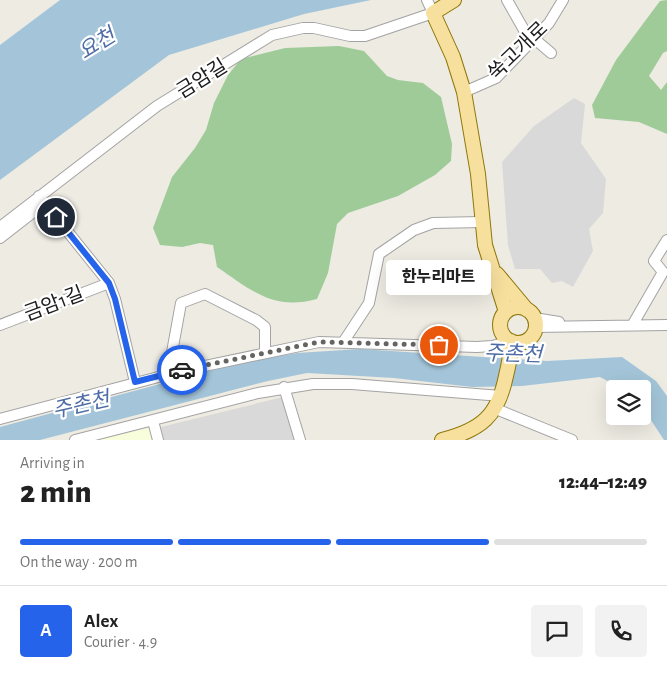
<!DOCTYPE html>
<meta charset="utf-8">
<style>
body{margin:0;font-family:"Alegreya Sans","Noto Sans KR",sans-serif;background:#f2f2f2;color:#222;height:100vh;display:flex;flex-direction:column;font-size:19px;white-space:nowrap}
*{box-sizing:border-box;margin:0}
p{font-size:16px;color:#767676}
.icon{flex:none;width:28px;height:28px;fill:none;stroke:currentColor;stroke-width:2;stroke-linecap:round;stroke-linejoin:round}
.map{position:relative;height:440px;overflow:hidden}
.drawer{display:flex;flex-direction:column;background:#fff;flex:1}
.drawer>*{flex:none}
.fabs{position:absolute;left:606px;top:380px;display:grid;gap:10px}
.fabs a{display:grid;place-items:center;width:45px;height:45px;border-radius:5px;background:#fff;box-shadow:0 5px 20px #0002;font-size:25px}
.pin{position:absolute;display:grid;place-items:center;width:42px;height:42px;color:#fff;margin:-21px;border:2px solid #fff;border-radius:50%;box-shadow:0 1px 5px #0007}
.courier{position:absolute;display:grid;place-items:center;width:50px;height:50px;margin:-25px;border:4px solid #2563eb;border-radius:50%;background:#fff;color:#222;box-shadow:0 1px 6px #0007}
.bubble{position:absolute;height:35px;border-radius:5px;background:#fff;box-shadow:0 5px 20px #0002;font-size:16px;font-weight:800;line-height:35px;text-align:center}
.head em{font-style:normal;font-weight:800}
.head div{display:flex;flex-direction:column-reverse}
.head{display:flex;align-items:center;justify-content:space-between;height:85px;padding:0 20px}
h1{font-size:32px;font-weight:800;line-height:38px}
.bar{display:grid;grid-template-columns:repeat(4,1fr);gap:8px 5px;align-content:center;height:60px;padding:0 20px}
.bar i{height:6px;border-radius:4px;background:#e0e0e0}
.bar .selected{background:#2563eb}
.bar p{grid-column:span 4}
.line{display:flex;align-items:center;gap:12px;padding:0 20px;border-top:1px solid #e0e0e0}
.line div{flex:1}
.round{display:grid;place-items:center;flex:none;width:52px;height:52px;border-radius:5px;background:#f2f2f2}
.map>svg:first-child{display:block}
</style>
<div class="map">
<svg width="667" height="440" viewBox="0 0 667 440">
<rect width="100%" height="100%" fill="#edebe2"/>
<path fill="#dad9d9" d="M574,98l11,6 -4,39 25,36 -3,34 -14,16 4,22 -20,36 -11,-6 -10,2 -12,-14h-25l-7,-24 -6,-83 32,-36z
M287,396l13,44h-136l-3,-13z"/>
<path fill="#f8fddb" d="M149,428l5,4 2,8h-58z"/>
<path fill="#9fcb99" d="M667,0v51l-4,2 -14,23 12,14 6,-8v52l-28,-12 -44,-4 -3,-13 24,-45 44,-59z
M339,46l25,5 23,25 11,4 25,3 18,14 11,47 -1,17 -16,14 -37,21 -50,17 -11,11 -9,49 -11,26c-44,12 -66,-9 -100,-32l-4,-22 -13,-2 -18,4 -22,-2 -7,-17 19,-51 23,-29 11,-18 8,-27 14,-28 13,-16 44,-11z"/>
<path fill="#a4c5d9" d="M60,0h311l-67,14 -135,41 -169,125v-135z
M360,349l187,12 75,-4 34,24 11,15v44h-3l-21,-32 -1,-19h-19l-23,-12 -78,9 -50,1 -78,-9 -87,-5 -39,8 -228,59h-40v-13l234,-63 63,-11z"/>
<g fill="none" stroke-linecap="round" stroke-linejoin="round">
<defs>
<path id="minor" d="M507,0l17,30 27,23
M464,92l32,-14 53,-55 14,-23
M39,196l70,87 6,16 20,83
M0,227l157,-121 115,-71 31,-7h11l36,8h15l68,-23 -6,-13
M0,238l45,-35
M534,318l25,4
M633,324l30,-52 -9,-11 13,-21
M0,325l109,-42
M535,327l132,-2
M344,341l25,-38 10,-49 35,-24 19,-7 49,-1
M168,374l13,-71 24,-9 51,26 9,7v25
M284,387l16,53
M496,409l76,31
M0,419l181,-48 138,-29 158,5 15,-1 19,-5
M153,421l5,19
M75,440l183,-47 55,-9h39l149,12"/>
<path id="major" d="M454,0l-21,13 20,44 11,35 14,82 7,71 21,67
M497,274l30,36
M500 325a18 18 0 1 1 36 0a18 18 0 1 1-36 0Z
M442,440c39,-10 56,-24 64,-64 3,-12 5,-22 5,-35"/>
</defs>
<use href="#minor" stroke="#a3a3a3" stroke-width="12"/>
<use href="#major" stroke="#8d7607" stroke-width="16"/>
<use href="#minor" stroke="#fff" stroke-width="10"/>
<use href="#major" stroke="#f7df9d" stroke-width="14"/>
</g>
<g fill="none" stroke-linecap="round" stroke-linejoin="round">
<path stroke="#656461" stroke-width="5" stroke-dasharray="0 9" d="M182,370l137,-28 120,3"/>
<path stroke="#2563eb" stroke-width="6" d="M56,217l53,66 6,16 20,83 47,-12"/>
</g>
<g text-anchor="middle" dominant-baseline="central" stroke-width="4.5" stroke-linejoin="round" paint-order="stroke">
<g font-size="20" fill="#1c1c1c" stroke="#fff">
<text transform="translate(518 51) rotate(-44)">쑥고개로</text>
<text transform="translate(202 79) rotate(-32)">금암길</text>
<text transform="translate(54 304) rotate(-21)">금암1길</text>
</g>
<g font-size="21" font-style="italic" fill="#4e6ca6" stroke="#fff">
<text transform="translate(97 44) rotate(-32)">요천</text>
<text transform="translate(513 354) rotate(2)">주촌천</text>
<text transform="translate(81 405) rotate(-13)">주촌천</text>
</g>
</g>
</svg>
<div class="fabs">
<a><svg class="icon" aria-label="layers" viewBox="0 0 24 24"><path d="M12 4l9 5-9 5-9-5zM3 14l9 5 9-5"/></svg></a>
</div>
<div class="pin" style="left:439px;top:345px;background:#ea580c"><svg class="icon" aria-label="bag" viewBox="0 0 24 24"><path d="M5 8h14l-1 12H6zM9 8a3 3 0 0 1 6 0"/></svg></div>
<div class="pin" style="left:56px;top:217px;background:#1f2937"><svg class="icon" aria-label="home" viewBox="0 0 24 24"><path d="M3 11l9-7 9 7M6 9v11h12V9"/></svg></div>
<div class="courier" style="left:182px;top:370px"><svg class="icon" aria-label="car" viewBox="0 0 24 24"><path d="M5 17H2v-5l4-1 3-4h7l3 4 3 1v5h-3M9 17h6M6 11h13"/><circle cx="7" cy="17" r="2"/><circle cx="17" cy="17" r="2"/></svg></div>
<div class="bubble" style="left:386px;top:260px;width:105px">한누리마트</div>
</div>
<section class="drawer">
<div class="head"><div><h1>2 min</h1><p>Arriving in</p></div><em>12:44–12:49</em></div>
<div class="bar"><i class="selected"></i><i class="selected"></i><i class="selected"></i><i></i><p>On the way · 200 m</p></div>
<div class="line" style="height:90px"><b class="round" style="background:#2563eb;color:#fff">A</b><div><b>Alex</b><p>Courier · 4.9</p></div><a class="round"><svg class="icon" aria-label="chat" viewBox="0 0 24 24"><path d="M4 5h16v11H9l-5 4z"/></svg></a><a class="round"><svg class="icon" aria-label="phone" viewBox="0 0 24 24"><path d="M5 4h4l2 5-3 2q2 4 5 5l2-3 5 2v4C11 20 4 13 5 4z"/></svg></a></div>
</section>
